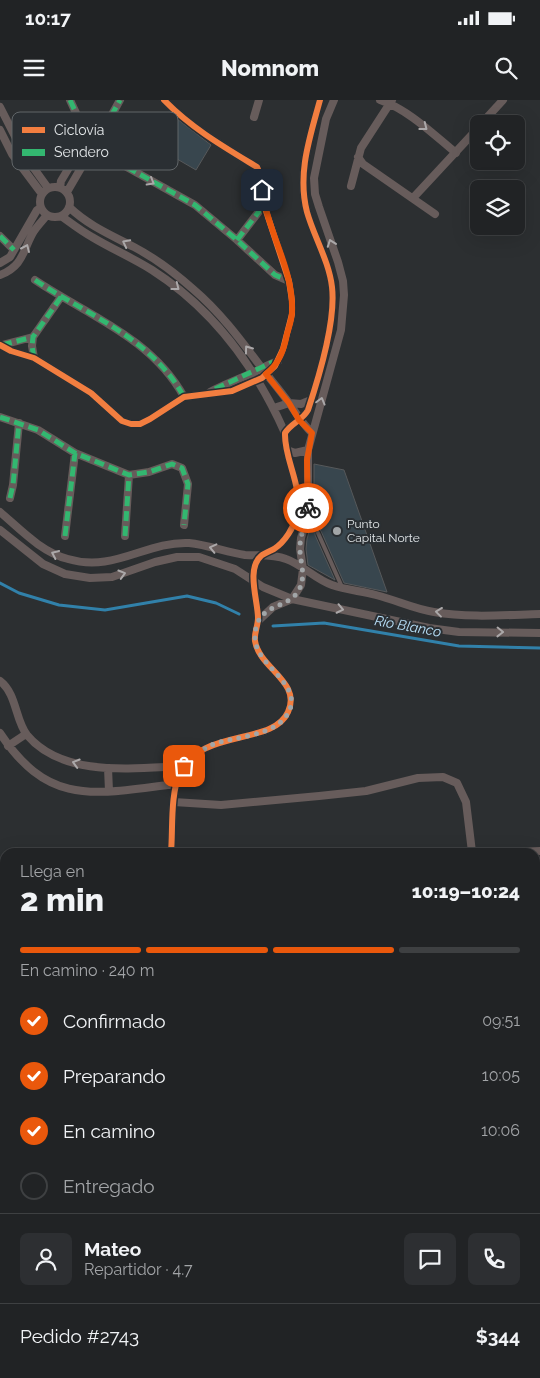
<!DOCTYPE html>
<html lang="es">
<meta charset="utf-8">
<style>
body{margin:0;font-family:Raleway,sans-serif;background:#2d2f32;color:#f1f3f6;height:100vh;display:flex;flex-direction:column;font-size:19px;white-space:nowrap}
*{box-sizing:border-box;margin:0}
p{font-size:16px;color:#a2a4a7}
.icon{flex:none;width:28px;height:28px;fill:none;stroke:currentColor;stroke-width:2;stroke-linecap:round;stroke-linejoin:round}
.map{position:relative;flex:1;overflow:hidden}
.sheet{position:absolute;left:0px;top:748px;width:540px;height:531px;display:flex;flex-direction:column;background:#212325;border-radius:15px 15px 0 0;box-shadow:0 5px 20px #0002,0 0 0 1px #3e4042}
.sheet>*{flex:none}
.tools{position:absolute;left:470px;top:15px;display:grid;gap:10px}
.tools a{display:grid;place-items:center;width:55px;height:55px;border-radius:8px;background:#212325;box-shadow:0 5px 20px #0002,0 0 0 1px #3e4042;font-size:25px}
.pin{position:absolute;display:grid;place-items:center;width:42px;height:42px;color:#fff;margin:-21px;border-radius:10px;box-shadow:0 2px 8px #0006}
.courier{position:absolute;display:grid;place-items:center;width:50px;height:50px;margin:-25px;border:4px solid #ea580c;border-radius:50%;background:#fff;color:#222;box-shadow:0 1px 6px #0007}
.summary em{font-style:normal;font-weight:800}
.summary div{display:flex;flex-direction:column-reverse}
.summary{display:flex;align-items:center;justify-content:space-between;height:85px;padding:0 20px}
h1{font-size:32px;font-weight:800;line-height:38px}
.bar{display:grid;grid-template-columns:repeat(4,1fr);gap:8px 5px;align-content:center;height:60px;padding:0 20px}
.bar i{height:6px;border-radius:4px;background:#3e4042}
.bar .on{background:#ea580c}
.bar p{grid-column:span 4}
.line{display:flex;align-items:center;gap:12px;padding:0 20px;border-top:1px solid #3e4042}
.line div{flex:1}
.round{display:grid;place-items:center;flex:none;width:52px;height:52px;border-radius:8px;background:#2d2f32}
ol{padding:0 20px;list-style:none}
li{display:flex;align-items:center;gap:15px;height:55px}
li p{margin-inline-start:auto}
li .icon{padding:5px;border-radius:50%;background:#ea580c;color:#fff;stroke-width:4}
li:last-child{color:#a2a4a7}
li i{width:28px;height:28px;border:2px solid #3e4042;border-radius:50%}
.status{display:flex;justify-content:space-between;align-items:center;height:35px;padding:0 25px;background:#212325;direction:ltr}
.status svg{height:14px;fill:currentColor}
header{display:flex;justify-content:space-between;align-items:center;height:65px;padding:0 20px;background:#212325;font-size:22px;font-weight:800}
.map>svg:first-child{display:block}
</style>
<div class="status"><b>10:17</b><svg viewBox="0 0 49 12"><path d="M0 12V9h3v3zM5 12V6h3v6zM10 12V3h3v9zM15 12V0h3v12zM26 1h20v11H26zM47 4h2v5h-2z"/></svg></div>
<header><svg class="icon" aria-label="menu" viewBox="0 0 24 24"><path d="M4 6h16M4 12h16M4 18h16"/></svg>Nomnom<svg class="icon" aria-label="search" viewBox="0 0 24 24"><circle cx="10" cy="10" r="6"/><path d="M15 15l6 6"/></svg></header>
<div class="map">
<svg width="540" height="1278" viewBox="0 0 540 1278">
<rect width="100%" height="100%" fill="#2c2f31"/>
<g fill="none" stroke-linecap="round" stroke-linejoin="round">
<path stroke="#3181aa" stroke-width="3" d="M0,483l19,10 40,12 46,5 82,-14 29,7 23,11
M273,526l51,-3 135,23 81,2"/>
</g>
<path fill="#38464e" stroke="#56585a" d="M172,15l39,30 -15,25 -43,-25z
M314,364l30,6 43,122 -43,-9 -23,-52 -2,-2 -4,1v5l20,45 -27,-15 -2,-16 1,-10 7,-25z"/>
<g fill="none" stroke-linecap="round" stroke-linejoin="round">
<path stroke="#675c5b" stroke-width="4" d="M318,433l24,54
M0,1234l5,1
M119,1274l8,4
M346,1274l6,4"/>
<path stroke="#675c5b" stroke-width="8" d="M70,0l6,13 13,21 27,27 79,44 42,35 38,35 14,6
M380,0c29,10 53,34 76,53
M0,7l25,49 23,32
M254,17l5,-17
M481,24l22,-24
M0,30l12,24 30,40
M358,57l5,7 72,50
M351,86l10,-38 31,-48
M40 102a15 15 0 1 1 30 0a15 15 0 1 1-30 0Z
M60,87l1,-6 28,-47 15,-5
M67,92l14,-24 17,-25 6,-14 16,-29
M413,98l66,-71
M69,107c20,19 42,28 65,40 21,11 41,26 59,42 27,23 47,50 68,78 9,12 19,23 28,36 8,11 13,20 23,30
M61,116c10,7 20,15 31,21 20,12 41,21 60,33 61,39 104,98 133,163
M0,136l14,14
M237,140l27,-35
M0,163l10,-6 27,-47 4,-2
M0,175c24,-9 23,-26 34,-44 4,-6 9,-11 13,-16
M35,180c52,35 117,58 149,117
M0,245l11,6 23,7 57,35 31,28 9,3h9l10,-5 34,-22 48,-6 30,-13 13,-12 8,-17 9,-35v-13l-3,-20 -25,-76 -4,-31 -3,-7c-33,-20 -66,-39 -93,-67
M2,245l31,-8
M34,258l-2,-12 1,-9 28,-40
M210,292c13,-7 26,-12 40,-18 10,-4 18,-10 28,-13
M274,308l15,-5 12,1 10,-4
M0,317l38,13 37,23 54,22 20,-3 23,-8 10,4 6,16 -4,41
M287,350l8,3 13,-3
M10,398l3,-13 6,-62
M0,412c20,17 41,40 68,47 46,14 78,-18 121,-16 19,2 37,9 56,12 14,1 28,-1 41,4 17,6 29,20 46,26 14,5 29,6 44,10 20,5 38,14 58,17 34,6 71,3 106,2
M0,430l43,34 22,10 25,4 22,-1 43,-15 22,-5h22l36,12 28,18 29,12 137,29 30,4 81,1
M65,436l10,-83
M125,436l4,-61
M258,521l15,-14 19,-8 9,-14 2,-16 -3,-20 1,-11 7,-24v-64l33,-120 3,-35 -1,-14 -5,-19 -19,-55 -4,-13 -1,-16 12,-59 8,-19
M0,581c17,13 15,39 27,54 36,43 107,33 157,31
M0,633c50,76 98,60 176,51
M8,646l18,-12
M108,668l1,23
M174,702l47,3 98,-9 47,-5 52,-13 25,-1 14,6 9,19 6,50
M171,752c2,-22 -1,-58 9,-79 21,-45 93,-27 108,-61 14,-30 -29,-44 -33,-71 -1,-8 3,-15 3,-23 0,-17 -12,-49 3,-62 3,-3 9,-5 13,-7 11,-7 20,-22 23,-34 6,-30 -13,-55 -12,-82 6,-10 18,-13 23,-23 11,-33 28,-89 24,-123 -3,-26 -18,-50 -25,-75 -10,-39 3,-75 13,-112
M517,752l23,-1
M535,769h5
M535,845l5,-1
M535,916l5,1
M535,1001l5,1
M535,1082l5,-40
M535,1121l5,1
M535,1168l5,3
M535,1252l5,3"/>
<path stroke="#33b770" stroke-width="5" stroke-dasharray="10 5" stroke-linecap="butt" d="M70,0l6,13 13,21 27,27 79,44 42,35 38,35 14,6
M98,43l6,-14 16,-29
M0,136l14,14
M237,140l27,-35
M35,180c52,35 117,58 149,117
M2,245l31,-8
M34,258l-2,-12 1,-9 28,-40
M215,289l58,-27
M0,317l38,13 37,23 54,22 20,-3 23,-8 10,4 6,16 -4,41
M10,398l3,-13 6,-62
M65,436l10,-83
M125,436l4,-61"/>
<defs>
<path id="cycleway" d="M0,245l11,6 23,7 57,35 31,28 9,3h9l10,-5 34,-22 48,-6 30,-13 13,-12 8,-17 9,-35v-13l-3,-20 -25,-76 -4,-31 -3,-7c-33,-20 -66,-39 -93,-67
M171,752c2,-22 -1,-58 9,-79 21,-45 93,-27 108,-61 14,-30 -29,-44 -33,-71 -1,-8 3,-15 3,-23 0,-17 -12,-49 3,-62 3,-3 9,-5 13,-7 11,-7 20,-22 23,-34 6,-30 -13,-55 -12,-82 6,-10 18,-13 23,-23 11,-33 28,-89 24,-123 -3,-26 -18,-50 -25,-75 -10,-39 3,-75 13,-112"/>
</defs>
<use href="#cycleway" stroke="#2a2f33" stroke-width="9"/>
<use href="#cycleway" stroke="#f27e40" stroke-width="6"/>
</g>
<defs><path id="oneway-chevron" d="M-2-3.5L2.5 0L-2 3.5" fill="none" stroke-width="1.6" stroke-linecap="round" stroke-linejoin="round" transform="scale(1.25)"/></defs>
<g stroke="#aba8a9">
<use href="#oneway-chevron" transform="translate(424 27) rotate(38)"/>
<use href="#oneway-chevron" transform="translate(151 82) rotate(30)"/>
<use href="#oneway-chevron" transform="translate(126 143) rotate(-153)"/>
<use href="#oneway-chevron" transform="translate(331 143) rotate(-110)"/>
<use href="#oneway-chevron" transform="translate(26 148) rotate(-66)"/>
<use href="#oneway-chevron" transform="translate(176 187) rotate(38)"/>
<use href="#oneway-chevron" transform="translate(248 249) rotate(-126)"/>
<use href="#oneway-chevron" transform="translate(321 301) rotate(-75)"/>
<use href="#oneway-chevron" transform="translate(213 448) rotate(-167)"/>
<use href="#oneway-chevron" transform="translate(55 454) rotate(-155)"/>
<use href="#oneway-chevron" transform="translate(122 474) rotate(-16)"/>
<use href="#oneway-chevron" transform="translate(340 509) rotate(12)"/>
<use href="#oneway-chevron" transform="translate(439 512) rotate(-173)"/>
<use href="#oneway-chevron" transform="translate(500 532) rotate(1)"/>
<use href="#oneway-chevron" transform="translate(76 663) rotate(-164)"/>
</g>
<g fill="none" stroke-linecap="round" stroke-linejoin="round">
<path stroke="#a2a6a8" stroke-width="5" stroke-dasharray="0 9" d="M184,666c9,-9 18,-17 30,-22 22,-8 58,-7 73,-29 20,-31 -34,-49 -32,-79 1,-34 33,-26 44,-46 8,-16 0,-29 1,-45 1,-13 7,-24 8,-37"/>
<path stroke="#ea580c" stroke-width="6" d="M262,90c5,41 32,79 30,122 0,7 -3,15 -5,22 -3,16 -8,30 -21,40l23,29 10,17 13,13 -5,27 1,48"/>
</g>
<circle fill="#a2a6a8" stroke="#2a2f33" stroke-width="2" cx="337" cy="431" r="5"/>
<g text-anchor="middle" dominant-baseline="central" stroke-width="4" stroke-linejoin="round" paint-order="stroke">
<g font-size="12" fill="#e2e6e8" stroke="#2a2f33" text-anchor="start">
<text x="347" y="424">Punto<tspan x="347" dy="14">Capital Norte</tspan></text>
</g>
<g font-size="14" font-style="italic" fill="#b8e0f9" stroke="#2a2f33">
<text transform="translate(408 526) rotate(10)">Río Blanco</text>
</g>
</g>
<rect x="12" y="12" width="166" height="58" rx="8" fill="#2a2f33" stroke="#616669" stroke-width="1"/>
<rect x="22" y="27" width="23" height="6" fill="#f27e40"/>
<rect x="22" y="49" width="23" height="7" fill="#33b770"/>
<g font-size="14" fill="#e2e6e8">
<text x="54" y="35">Ciclovía</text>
<text x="54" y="57">Sendero</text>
</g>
</svg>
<div class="tools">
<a><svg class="icon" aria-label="locate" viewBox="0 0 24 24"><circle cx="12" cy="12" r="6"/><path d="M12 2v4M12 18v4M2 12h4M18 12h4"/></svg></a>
<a><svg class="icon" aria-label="layers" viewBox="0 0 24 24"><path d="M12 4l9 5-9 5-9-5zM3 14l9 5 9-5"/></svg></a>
</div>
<div class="pin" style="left:184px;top:666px;background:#ea580c"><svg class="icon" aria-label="bag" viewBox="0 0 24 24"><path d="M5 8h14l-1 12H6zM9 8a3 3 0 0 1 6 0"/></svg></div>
<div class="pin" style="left:262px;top:90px;background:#1f2937"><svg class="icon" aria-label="home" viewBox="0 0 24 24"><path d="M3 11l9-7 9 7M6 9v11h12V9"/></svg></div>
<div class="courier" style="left:308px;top:408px"><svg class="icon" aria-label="bike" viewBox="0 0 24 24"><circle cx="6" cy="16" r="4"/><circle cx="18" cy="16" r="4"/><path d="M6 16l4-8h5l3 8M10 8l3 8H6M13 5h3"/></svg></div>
<section class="sheet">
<div class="summary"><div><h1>2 min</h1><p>Llega en</p></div><em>10:19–10:24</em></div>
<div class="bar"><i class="on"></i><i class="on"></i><i class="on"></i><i></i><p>En camino · 240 m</p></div>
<ol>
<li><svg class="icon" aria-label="check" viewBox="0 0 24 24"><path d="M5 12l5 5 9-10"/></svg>Confirmado<p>09:51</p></li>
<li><svg class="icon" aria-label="check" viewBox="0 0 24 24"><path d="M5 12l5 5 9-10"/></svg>Preparando<p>10:05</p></li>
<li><svg class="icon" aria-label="check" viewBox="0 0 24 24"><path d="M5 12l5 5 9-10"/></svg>En camino<p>10:06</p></li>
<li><i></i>Entregado</li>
</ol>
<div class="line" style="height:90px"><a class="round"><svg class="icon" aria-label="person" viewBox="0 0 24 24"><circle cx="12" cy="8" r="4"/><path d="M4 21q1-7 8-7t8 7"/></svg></a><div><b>Mateo</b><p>Repartidor · 4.7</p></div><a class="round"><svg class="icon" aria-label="chat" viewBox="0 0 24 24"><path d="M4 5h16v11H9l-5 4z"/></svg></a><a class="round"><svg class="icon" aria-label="phone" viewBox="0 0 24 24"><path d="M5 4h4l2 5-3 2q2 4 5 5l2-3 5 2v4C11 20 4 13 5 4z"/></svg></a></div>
<div class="line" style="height:65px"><div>Pedido #2743</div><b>$344</b></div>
</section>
</div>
